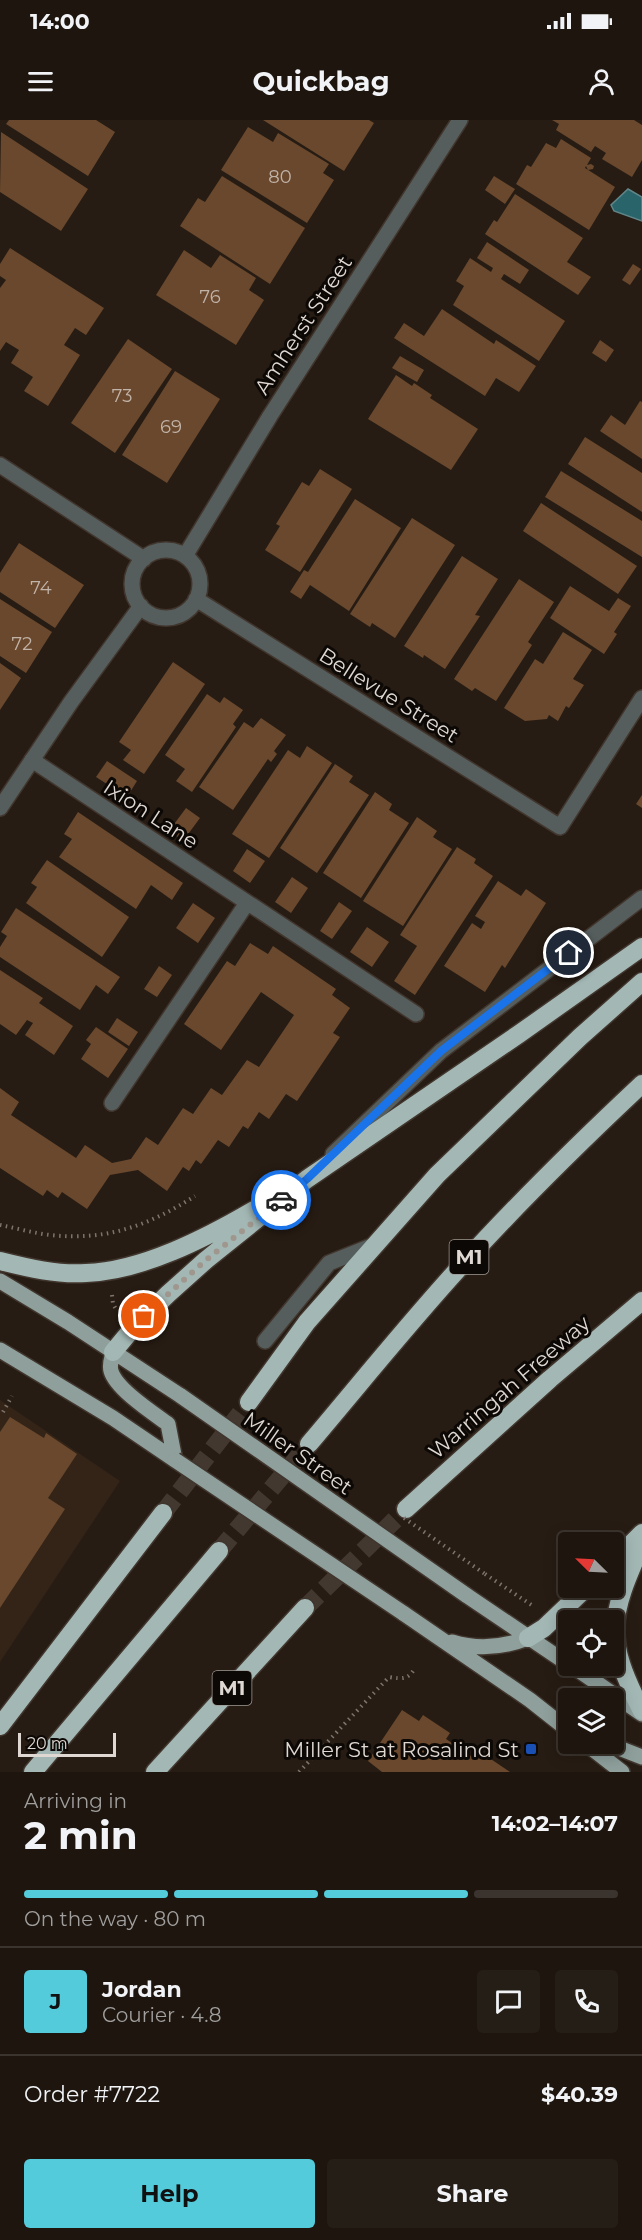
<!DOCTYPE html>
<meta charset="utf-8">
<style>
body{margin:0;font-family:Montserrat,sans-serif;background:#251e17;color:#f1f3f6;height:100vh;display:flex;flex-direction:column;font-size:22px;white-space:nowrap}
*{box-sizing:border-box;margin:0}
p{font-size:20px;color:#a09f9e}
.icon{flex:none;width:33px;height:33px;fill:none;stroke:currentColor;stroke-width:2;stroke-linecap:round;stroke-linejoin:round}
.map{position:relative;height:1652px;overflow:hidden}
.details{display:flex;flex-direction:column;background:#1d150e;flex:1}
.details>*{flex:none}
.needle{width:39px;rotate:294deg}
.buttons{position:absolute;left:558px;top:1412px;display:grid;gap:12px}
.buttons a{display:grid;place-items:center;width:66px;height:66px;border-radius:6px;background:#1d150e;box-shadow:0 3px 15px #0003,0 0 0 2px #3b342e;font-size:30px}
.scale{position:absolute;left:18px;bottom:15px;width:98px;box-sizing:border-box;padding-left:6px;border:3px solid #dfd7d1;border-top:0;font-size:16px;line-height:21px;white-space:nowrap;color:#dfd7d1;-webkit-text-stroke:4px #0c0805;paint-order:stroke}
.pin{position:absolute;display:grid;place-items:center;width:51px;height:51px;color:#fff;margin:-26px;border:3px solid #fff;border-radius:50%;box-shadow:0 2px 6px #0007}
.courier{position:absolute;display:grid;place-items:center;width:60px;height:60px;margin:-30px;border:4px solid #1a73e8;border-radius:50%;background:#fff;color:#222;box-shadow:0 2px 8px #0007}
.overview em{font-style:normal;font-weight:700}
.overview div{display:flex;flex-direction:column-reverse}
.overview{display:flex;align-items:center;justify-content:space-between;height:102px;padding:0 24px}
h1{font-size:39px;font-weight:700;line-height:45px}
.bar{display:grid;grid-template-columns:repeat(4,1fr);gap:9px 6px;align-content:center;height:72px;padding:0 24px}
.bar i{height:8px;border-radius:4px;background:#3b342e}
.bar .selected{background:#53cbdb}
.bar p{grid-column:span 4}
.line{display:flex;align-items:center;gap:15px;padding:0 24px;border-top:2px solid #3b342e}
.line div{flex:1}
.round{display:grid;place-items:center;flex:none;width:63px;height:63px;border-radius:6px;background:#251e17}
.action{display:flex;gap:12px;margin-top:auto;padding:12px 24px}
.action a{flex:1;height:69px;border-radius:6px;background:#53cbdb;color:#111;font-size:24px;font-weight:700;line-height:69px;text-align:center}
.action a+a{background:#251e17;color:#f1f3f6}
.status{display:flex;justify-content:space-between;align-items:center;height:42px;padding:0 30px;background:#1d150e;direction:ltr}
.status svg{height:16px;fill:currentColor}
header{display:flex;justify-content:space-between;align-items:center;height:78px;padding:0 24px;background:#1d150e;font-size:27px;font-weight:700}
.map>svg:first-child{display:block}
</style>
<div class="status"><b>14:00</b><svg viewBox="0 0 49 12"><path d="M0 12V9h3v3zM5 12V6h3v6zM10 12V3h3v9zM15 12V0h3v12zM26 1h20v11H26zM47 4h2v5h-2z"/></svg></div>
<header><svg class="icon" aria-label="menu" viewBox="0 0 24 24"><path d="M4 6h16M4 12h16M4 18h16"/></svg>Quickbag<svg class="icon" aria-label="person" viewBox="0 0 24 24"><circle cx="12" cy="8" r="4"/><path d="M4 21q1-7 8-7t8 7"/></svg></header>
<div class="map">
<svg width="642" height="1652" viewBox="0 0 642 1652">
<rect width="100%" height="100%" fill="#271c13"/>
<path fill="#332417" d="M0,1280l120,81 -120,181z"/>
<path fill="#29646a" stroke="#608689" stroke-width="1.5" d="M628,69l14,8v24l-28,-10 -3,-6z"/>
<path fill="#69482d" d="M9,0h87l19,12 -27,44 -82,-52z
M263,0h106l5,3 -30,48z
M552,0h82l8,5v35l-10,17 -30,-18 4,-6 -11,-7 -4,6 -35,-22 3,-6z
M248,7l25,15 5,-9 51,31 -6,9 11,7 -27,43 -86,-53z
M1,12l87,57 -27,42 -61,-39z
M561,19l30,19 -4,7 4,-1 3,2 -1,3 -5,1 -2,-4 -1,2 30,19 -26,43 -73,-46 11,-19 4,2 15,-24 10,5z
M222,56l83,52 -35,56 -90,-58 18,-28 7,4z
M494,56l21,13 -10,15 -20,-14z
M515,74l68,44 -16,24 24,15 -13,18 -93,-61 9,-14 3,2z
M487,122l42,28 -9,14 -16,-10 -3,5 64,42 -26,40 -86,-56 11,-19 -8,-5 14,-23 21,14 2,-4 -16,-10z
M10,128l94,60 -18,27 -11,-7 -11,17 16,10 -32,51 -24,-15 9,-14 -22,-14 8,-13 -13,-8 -6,9v-63l6,-8 -6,-4v-12z
M184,130l27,18 9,-13 36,23 -7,12 15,10 -28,45 -80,-50z
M633,144l8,5 -11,16 -8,-5z
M442,189l52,35 2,-4 40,26 -17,26 -23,-14 -11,18 -91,-58 10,-15 20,13z
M128,219l44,30 -57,84 -44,-30z
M600,220l14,10 -8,12 -14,-9z
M400,236l24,14 -7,12 -25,-14z
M175,251l45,28 -53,84 -45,-28z
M396,255l16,11 2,-3 18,12 -2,3 48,31 -27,41 -83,-51z
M640,281l2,1v57l-42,-28 11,-16 14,10z
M585,317l57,36v39l-74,-48z
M320,349l32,20 -52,83 -35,-22 15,-24 -4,-2 26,-42 7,4z
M561,351l81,50v36l-97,-60z
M355,379l46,29 -52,83 -39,-26 -9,14 -11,-7 14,-22 4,2z
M541,383l96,63 -19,28 -95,-63z
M412,398l43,27 -60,93 -23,-15 -2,4 -20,-13z
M19,423l65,42 -29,43 -55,-36v-19z
M462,436l36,23 -23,36 5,1 -35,53 -21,-14 -1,3 -19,-12z
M519,459l35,23 -26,40 4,3 -36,56 -21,-13 -3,3 -18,-12z
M570,466l39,25 9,-13 13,8 -17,26 3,2 -13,20 -54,-36z
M0,479l52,33 -26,41 -26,-17z
M563,512l29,18 -19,29 11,6 -15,23 -3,-2 -8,15 -9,-6 -2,4 -22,2 -21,-13 31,-49 8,5z
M173,542l32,22 -61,90 -21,-14 8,-10 -12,-8z
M0,543l21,15 -21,32z
M207,574l13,9 4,-6 19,13 -10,14 3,3 -44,65 -16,-11 9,-12 -20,-14z
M261,598l25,17 -12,16 3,3 -6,8 -3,-3 -35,51 -34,-23 45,-65 9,6z
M307,626l25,17 -63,95 -37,-24 56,-84 12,8z
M107,641l30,20 -10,16 -31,-20z
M335,644l18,12 -4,6 20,13 -52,78 -37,-25z
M375,672l17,12 -3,6 20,13 -48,75 -38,-25z
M642,675v13l-6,-4z
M186,688l14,10 -17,23 -14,-10z
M78,692l105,71 -11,17 -21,-15 -15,24 -77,-52 13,-18 -8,-5z
M417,697l20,14 -4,6 19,12 -49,77 -40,-25z
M457,727l19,12 -2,4 19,13 -78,119 -21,-14 23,-35 -17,-11z
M247,729l18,12 -15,22 -17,-12z
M47,740l82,57 -27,40 -76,-54 11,-16 -6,-4z
M292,757l16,11 -17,25 -16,-11z
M498,761l23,15 5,-7 20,14 -41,65 -3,-3 -17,27 -41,-26 28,-43 9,6 4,-7 -10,-6z
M339,782l13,9 -20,28 -12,-8z
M193,783l22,15 -17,25 -22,-15z
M16,788l104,69 -12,17 -12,-9 -16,25 -80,-53v-10l7,-11 -6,-4z
M367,807l22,15 -17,25 -22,-15z
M250,823l18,11 5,-8 63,43 -4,6 18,13 -17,25 7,4 -43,64 -11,-7 -17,25 -10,-7 -11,17 -5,-3 -14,21 -11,-7 -17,24 -5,-4 -7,11 -6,-4 -16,24 -29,-21 -28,5 -23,34 -25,-17 -4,6 -11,-8 -4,6 -43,-28v-80l19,14 -8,13 65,43 9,-13 27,18 19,-4 15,-22 12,8 25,-37 10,6 18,-26 11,7 25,-35 12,7 35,-52 -33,-23 -40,58 -37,-26 43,-63 8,5z
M159,846l13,9 -15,22 -13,-8z
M0,850l43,28 -4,5 34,23 -19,29 -29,-20 8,-12 -6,-3 -11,15 -16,-11z
M117,898l21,14 -9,14 -21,-14z
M96,907l32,22 -20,29 -27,-19 10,-15 -5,-4z
M10,1297l34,21 2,-5 31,21 -29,44 17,11 -65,99v-176z
M402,1590l17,11 4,-6 27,18 -4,6 28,19 5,-7 31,21h-128l-14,-11z"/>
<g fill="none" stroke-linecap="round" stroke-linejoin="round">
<path stroke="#433830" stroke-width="18" stroke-dasharray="18 9" stroke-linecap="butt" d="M163,1393l86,-111
M219,1431l90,-107
M305,1488l101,-99"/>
<defs>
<path id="lane" d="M32,640l384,254
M112,983l135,-200
M333,1034l108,-103 201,-153
M265,1221l64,-78 45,-18"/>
<path id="street" d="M0,345l144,94
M132 464a34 34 0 1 1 68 0a34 34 0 1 1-68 0Z
M185,436l85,-140 190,-296
M196,479l364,228 82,-129
M0,688l71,-106 70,-96"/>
<path id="primary" d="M0,1161l68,41 113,74
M0,1230l113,68 62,42
M113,1232c-1,6 -4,12 -2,19 5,18 42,42 57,53l7,36
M466,1475l102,69
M403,1493l127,87 38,30
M452,1522c26,8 50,6 76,-4
M571,1545l71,49
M585,1623l37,29
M606,1623l36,14"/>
<path id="highway" d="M0,1141c28,7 57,14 86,12 56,-2 120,-35 168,-63
M113,1232l20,-24 35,-34 38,-34 101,-81 212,-145 123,-87
M249,1282l58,-80 130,-147 143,-138 62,-55
M309,1324c50,-59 99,-120 151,-177 58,-64 119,-124 182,-183
M406,1389l144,-130 92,-78
M642,1424c-33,73 -38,94 0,167
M614,1441l28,-28
M528,1518l16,-10 43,-41
M0,1606l163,-213
M33,1652l186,-221
M155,1652l150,-164"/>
</defs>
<use href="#lane" stroke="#41362e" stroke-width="18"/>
<use href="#street" stroke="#41362e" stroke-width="18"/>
<use href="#primary" stroke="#41362e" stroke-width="18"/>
<use href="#highway" stroke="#41362e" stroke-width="21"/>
<path stroke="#7e746d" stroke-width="4" stroke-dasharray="1.5 4.5" stroke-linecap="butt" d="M0,1105c16,3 33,8 50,10 56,6 98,-9 145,-39
M112,1175l1,9 4,7
M3,1292l9,-16
M485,1454l48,32
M299,1652l90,-95c13,2 19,3 26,-9"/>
<use href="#lane" stroke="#565e5d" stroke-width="15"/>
<use href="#street" stroke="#565e5d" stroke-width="15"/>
<use href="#primary" stroke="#8e9f9c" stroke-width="15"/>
<use href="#highway" stroke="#a3b8b5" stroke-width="18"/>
<defs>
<path id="primary-bridge" d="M181,1276l285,199
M175,1340l228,153"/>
</defs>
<use href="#primary-bridge" stroke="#41362e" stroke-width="18" stroke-linecap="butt"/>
<path stroke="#7e746d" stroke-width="4" stroke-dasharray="1.5 4.5" stroke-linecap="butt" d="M404,1398l81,56"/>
<use href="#primary-bridge" stroke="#8e9f9c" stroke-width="15"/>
</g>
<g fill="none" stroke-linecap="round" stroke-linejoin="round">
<path stroke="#9f968e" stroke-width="6" stroke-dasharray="0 10.8" d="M144,1196l62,-56 75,-60"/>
<path stroke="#1a73e8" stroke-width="8" d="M281,1080l26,-21 134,-128 128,-98"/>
</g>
<rect fill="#1a4fb4" stroke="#0c0805" stroke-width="2" x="525" y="1623" width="12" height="12" rx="3"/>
<g text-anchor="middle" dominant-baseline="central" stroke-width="6" stroke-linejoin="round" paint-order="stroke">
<g font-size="18" fill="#c2b3a8">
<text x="280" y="57">80</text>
<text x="210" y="177">76</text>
<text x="122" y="276">73</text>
<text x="171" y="307">69</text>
<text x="41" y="468">74</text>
<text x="22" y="524">72</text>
</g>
<g fill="#0c0805" stroke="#a09994" stroke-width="1.5">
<rect x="449.5" y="1120" width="39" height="34" rx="4.5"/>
<rect x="212.5" y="1551" width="39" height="34" rx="4.5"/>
</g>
<g font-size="20" font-weight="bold" fill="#dfd7d1">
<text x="469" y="1137">M1</text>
<text x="232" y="1568">M1</text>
</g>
<g font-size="21" fill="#dfd7d1" stroke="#0c0805">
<text transform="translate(303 205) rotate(-57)">Amherst Street</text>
<text transform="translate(389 575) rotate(32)">Bellevue Street</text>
<text transform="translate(151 694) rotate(33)">Ixion Lane</text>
<text transform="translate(509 1267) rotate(-41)">Warringah Freeway</text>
<text transform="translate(298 1333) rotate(35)">Miller Street</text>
</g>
<g font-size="21" fill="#dfd7d1" stroke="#0c0805" text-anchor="end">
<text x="519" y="1629">Miller St at Rosalind St</text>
</g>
</g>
</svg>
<div class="buttons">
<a><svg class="needle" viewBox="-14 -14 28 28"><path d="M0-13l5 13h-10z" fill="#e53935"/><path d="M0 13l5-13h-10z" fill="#a09f9e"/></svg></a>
<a><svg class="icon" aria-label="locate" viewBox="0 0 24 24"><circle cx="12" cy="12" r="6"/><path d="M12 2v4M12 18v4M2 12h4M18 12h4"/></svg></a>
<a><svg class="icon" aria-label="layers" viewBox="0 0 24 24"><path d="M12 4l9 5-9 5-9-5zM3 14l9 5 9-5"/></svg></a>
</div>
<div class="scale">20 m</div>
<div class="pin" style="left:144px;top:1196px;background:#ea580c"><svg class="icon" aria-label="bag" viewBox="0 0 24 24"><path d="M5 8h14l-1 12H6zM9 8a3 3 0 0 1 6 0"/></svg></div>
<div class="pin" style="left:569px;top:833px;background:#1f2937"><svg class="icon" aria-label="home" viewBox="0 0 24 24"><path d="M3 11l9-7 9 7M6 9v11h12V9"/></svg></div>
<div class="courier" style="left:281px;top:1080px"><svg class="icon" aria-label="car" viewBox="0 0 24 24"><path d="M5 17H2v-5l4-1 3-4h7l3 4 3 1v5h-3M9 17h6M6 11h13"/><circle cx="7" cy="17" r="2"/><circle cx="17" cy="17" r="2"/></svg></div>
</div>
<section class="details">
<div class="overview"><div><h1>2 min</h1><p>Arriving in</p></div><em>14:02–14:07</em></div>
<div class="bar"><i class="selected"></i><i class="selected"></i><i class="selected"></i><i></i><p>On the way · 80 m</p></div>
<div class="line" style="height:108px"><b class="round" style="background:#53cbdb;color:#111">J</b><div><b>Jordan</b><p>Courier · 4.8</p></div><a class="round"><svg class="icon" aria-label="chat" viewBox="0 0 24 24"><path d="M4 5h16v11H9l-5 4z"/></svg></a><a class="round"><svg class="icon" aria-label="phone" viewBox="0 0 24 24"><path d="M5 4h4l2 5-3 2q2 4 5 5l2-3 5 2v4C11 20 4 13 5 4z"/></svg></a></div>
<div class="line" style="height:78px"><div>Order #7722</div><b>$40.39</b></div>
<div class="action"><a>Help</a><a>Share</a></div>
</section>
